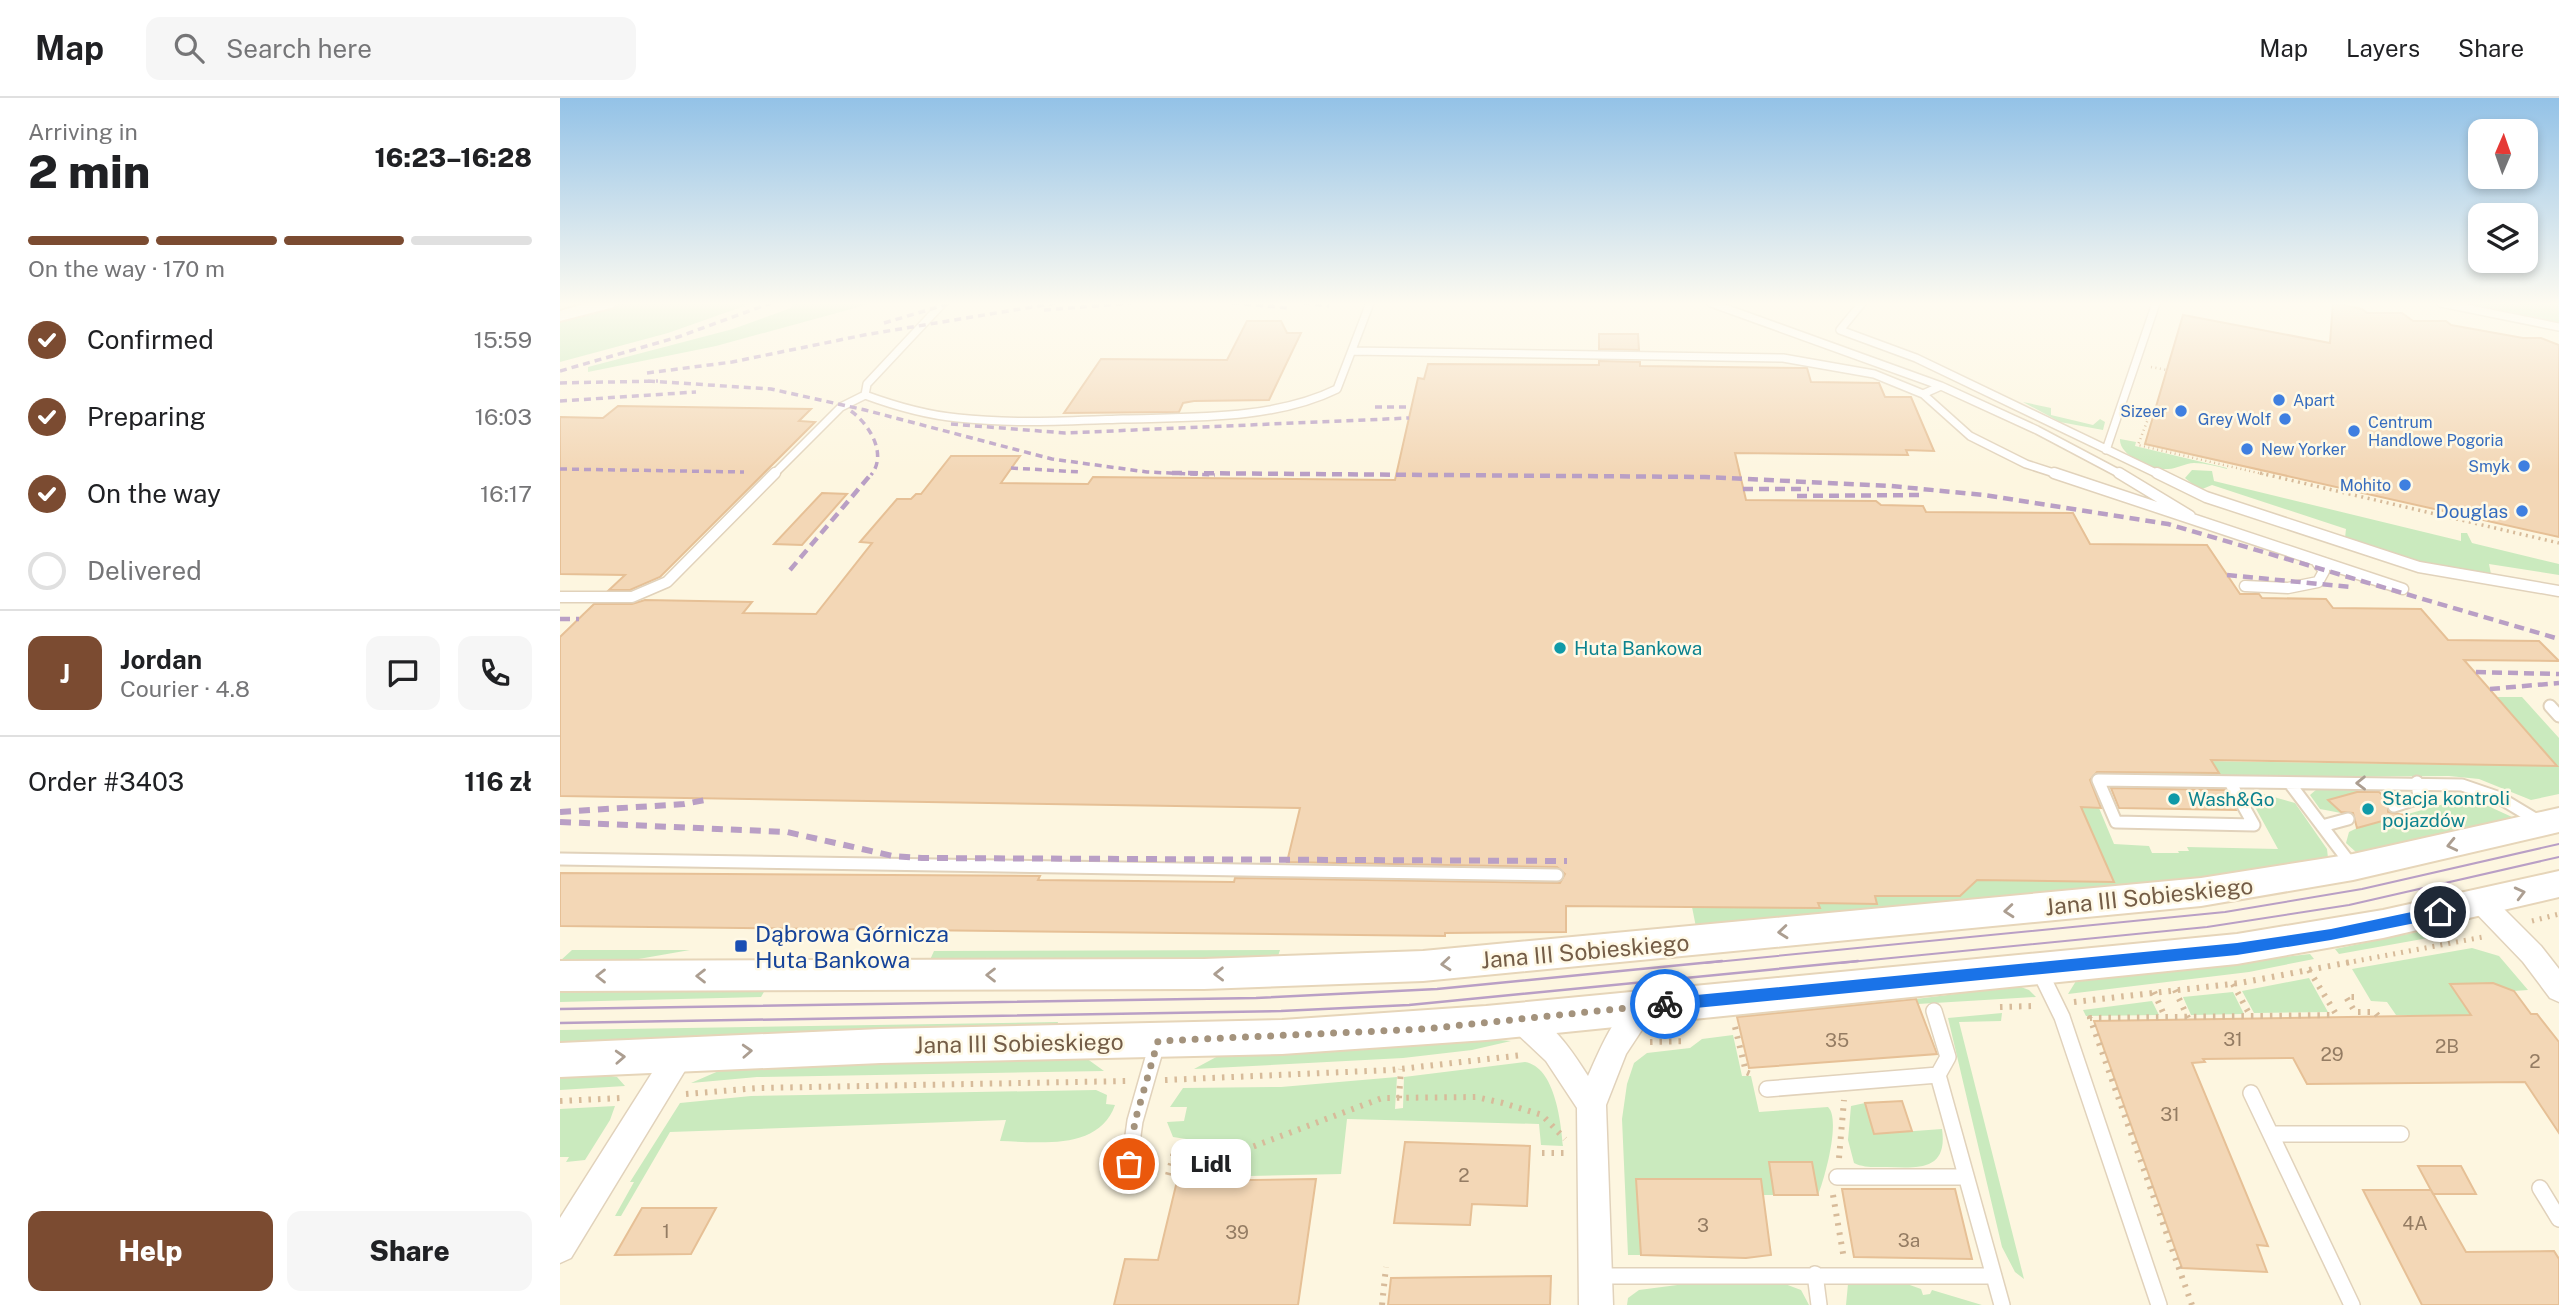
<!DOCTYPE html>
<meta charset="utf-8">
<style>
body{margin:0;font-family:"Public Sans",sans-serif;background:#f6f6f6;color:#202124;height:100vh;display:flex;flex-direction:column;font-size:26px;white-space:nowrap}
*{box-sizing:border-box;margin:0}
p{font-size:23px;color:#757577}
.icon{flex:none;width:38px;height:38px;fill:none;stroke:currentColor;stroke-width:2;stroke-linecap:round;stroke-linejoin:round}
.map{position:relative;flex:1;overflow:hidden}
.details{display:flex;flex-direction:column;background:#fff;width:560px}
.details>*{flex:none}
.needle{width:46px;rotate:2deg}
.fabs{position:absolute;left:1908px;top:21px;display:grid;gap:14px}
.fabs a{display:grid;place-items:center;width:70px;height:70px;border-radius:14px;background:#fff;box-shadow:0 4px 10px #0003;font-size:35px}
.pin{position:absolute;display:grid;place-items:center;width:60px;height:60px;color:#fff;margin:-30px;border:4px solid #fff;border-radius:50%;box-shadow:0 2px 7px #0007}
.courier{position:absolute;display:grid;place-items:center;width:70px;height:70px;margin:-35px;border:5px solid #1a73e8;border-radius:50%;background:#fff;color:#222;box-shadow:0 2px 9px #0007}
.bubble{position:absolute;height:49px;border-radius:14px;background:#fff;box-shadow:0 4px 10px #0003;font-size:23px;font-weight:800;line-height:49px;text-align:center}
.headline em{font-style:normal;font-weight:800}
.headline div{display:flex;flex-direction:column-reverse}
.headline{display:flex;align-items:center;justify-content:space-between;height:119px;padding:0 28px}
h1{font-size:46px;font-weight:800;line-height:52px}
.bar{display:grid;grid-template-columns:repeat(4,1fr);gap:10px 7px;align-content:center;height:84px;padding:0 28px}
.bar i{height:9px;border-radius:5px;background:#e0e0e0}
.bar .current{background:#7b4b31}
.bar p{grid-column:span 4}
.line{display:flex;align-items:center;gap:18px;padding:0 28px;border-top:2px solid #e0e0e0}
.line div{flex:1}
.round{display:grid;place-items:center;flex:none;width:74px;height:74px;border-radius:14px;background:#f6f6f6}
ol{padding:0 28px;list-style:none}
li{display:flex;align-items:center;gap:21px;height:77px}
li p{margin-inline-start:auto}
li .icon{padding:7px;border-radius:50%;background:#7b4b31;color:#fff;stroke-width:4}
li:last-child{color:#757577}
li i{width:38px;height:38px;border:4px solid #e0e0e0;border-radius:50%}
.primary-button{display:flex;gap:14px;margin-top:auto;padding:14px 28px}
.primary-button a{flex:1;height:80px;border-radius:14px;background:#7b4b31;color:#fff;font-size:28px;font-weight:800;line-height:80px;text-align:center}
.primary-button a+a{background:#f6f6f6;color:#202124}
header{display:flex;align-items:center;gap:42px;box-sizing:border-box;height:98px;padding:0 35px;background:#fff;border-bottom:2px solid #e0e0e0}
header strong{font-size:33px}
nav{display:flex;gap:38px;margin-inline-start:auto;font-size:24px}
.search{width:490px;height:63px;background:#f6f6f6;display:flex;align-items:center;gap:18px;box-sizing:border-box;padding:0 24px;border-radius:14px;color:#757577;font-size:26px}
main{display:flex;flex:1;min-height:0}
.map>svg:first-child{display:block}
</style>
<header>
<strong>Map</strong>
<div class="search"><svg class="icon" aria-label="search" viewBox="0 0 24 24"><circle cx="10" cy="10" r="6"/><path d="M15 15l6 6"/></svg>Search here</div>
<nav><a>Map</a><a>Layers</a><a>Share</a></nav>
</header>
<main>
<section class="details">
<div class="headline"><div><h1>2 min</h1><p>Arriving in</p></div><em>16:23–16:28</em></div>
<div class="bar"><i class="current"></i><i class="current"></i><i class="current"></i><i></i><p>On the way · 170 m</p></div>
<ol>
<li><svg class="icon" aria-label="check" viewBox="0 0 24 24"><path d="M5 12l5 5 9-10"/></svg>Confirmed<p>15:59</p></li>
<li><svg class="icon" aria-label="check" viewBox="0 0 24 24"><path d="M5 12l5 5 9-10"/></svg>Preparing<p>16:03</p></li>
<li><svg class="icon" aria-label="check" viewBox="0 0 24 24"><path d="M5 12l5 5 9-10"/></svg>On the way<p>16:17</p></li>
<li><i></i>Delivered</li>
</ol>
<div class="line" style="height:126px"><b class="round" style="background:#7b4b31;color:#fff">J</b><div><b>Jordan</b><p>Courier · 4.8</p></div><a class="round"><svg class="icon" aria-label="chat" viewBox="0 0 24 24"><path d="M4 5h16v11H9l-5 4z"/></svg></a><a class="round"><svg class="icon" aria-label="phone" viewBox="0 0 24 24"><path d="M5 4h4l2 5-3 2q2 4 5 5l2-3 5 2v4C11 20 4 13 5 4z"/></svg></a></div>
<div class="line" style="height:91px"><div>Order #3403</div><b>116 zł</b></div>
<div class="primary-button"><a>Help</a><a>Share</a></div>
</section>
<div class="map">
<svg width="1999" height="1207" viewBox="0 0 1999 1207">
<rect width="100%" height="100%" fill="#fdf6e0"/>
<path fill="#caeabe" d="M60,205h133l-85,30 -108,29v-42z
M232,205h81l-157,43 -128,26v-5l145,-38 58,-21z
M1900,205h99v20z
M1463,304l28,6v7l42,10 7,-6 5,3 -2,8 -43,-8z
M1560,341l16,3 -1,4 92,22v1c-11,-3 -22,-6 -33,-6 -9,0 -17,6 -26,6 -16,1 -49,-13 -48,-30z
M1632,372l20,1 2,10 247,60v-8h6l5,10 87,21v11l-70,-11 2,10 -62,-10 -84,-26 1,-9 -134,-44 -12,5 -15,-12z
M1937,599h25l37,41v56l-28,6 -52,-21 -30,-3 -151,1 -214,-5 30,72 35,2 3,7h27l-1,-2h11l-2,-4 91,2 -29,-53 14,-2 32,9 32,46 1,9 -113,19 -519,50 -4,-20h127l-1,-4 59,1 -2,-8h85l6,-6 -3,-10 119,-69 -21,-52 496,7z
M1814,689l-46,13 13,13 -21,-4 -10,-14 7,-6z
M1891,704l37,4 24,11 -155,36 -11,-10 3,-11 8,-4z
M1881,829h12l-12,2 -13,9 -89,16 -4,-5z
M1912,850l27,8 29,34 -14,1 -21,-8 -42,1 20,31h-75l-9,-13 -16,-1 -19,-32z
M12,852h118l-63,11h-67z
M720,852l-3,9 -348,3 5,-11z
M1750,856l4,5 -65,13 -181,22 8,-13z
M1749,880l19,34 -74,1 -12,-22z
M1458,888l11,4 7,7 -118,7 -2,-5z
M205,892l-4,7 -201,5v-11z
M1673,894l11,22 -53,1 -8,-18z
M1592,903l7,14 -73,1 -3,-6z
M1442,915l-1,8 -42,1 65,257 -9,-7 -13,-25 -54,-229z
M498,924l-1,5 -497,18v-15z
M1173,937l9,41h9l8,36 69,-5c13,12 -3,71 -10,88l-7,-33h-42l6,33h-12l-3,-16 -123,1 4,75h-13l-6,-136 5,-35 7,-21 13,-10 43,-5 12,-9z
M927,941l24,2 -39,9 -69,8 -209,11 26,-14z
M526,960l18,13 -347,6 -66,6 30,-13 178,-9z
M965,964c30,5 36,60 38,84l-22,-1 -2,-21 -192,-5 -6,55 -134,3 6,-29h-29l2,-9 -13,-2 -6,-15 17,-1 3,-14h-17l13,-19 98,-1 116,-10 -2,32 8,-1 1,-31z
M45,977l12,2 8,9 -65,4v-14z
M536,992l11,5 -1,9 9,1c-16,46 -76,37 -115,36l6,-21 -336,12 -49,84h-6l19,-34h-4l50,-79 71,-7z
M1305,1005l9,31 68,-5c6,42 -24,39 -55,38 -12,0 -23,1 -33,-4l-6,-23 3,-34z
M55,1008l-5,14 -25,40 -19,2 3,-5h-9v-48z
M1125,1186h100l16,6 8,15h-182l1,-7 11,-8z
M1288,1186h59l14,5 2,6 7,-1 2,-4 50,15h-136z"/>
<path fill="#f3d7b6" stroke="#e6c096" stroke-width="2" d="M1773,205l29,6 5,4h35l11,8h33l5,4 72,13h18l18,7v192l-414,-93 38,-129 147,28z
M687,223h34l6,12h14l-32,67 -75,1 -11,2 -4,9 -115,1 37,-54 126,1z
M1039,236h39l1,16 -40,-1z
M1039,263l41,1v4l162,2h5l4,14 68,1 6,14h26l23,54 -28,-1 2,5 -173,-2 11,47 130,1 5,4 42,1 3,6 147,1 17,31 117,1 33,49h19l3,4 64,1 7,9 88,1 27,31 91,1 20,20 -95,-1 93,106 -346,-6 8,13 -122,-1 -7,8 11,28 -20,-1 33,75 -137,-2 -17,16h-85l2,8 -59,-1 2,5 -254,-2v26l-121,1v3l-885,-10v-53l480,3 -2,4 196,2 1,-4 325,5 5,-9 -8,-7 -270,-5 13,-54 -740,-12v-159l34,-33h38l13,-4 107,2 -9,11 73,1 56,-71 -12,-1 37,-43h14l5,-5h5l30,-38h69l-19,27 87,1 5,-7 302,3 23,-102 6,1 4,-15 171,1z
M58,308l193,3 -12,12 16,1 -155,155 -30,13h-21l16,-15 -65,-1v-157l43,1z
M262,395l25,1 -45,51 -28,-1z
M1551,690l114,2 11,20 -117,-2z
M1797,694h22l9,8v12l16,3 -47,13 -4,-15 -12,-1 -13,-12z
M1933,885l21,8 17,23h6l22,28v91l-34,-51 -218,2 -14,-26 -90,1 2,3 -13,1 76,183 -11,-1 10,27 -85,-4 -88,-247 377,-6 -21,-31z
M1356,901l21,55 -188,14 -12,-51z
M1342,1003l10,30 -38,3 -9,-31z
M845,1044l125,4 -3,60 -55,-2 -2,21 -76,-2z
M1209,1064h43l6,33h-44z
M1858,1068h43l15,28h-43z
M756,1081l-18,126h-184l11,-46 33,1 19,-79z
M1076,1081h125l10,76 -25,3 -105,-3z
M1282,1091h113l17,70 -118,-2z
M1803,1092h68l35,62 88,-1 5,8v46h-137z
M82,1110h74l-25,46 -76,1z
M991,1178l-1,29h-162l3,-27z"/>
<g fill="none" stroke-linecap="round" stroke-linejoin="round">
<defs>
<path id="lane-far3" d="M383,205l-76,81 -2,11c30,11 61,20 93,23 54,6 110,3 165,1 69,-2 151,1 214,-30l33,-86
M1151,205l230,83 -18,8 47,42 56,28 34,11
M1302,205l-22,27 76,28 244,117
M1881,205l118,24
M793,253l430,7 91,16 49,20
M1381,288l96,44 85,45
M1546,352l50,-147
M213,377l68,-68 24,-12"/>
<path id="lane-far2" d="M1494,375l349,116
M1559,375l71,43
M1597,375l49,24 213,70 140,24
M1685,488l43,2 30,-6 6,-11 -7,-9
M0,499h72l35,-15 108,-109"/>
<path id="lane-far1" d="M1990,608l9,10
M1671,686l23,41 -138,-3 -18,-42 364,5 38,13 40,24
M1731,687l62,82
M1834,708l25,-8 -2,-16
M1762,728l26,-7
M0,761l997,16"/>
<path id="lane" d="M1480,874l22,45 97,288
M1374,913l14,46 -10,18 64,230
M1207,991l171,-14
M1691,995l101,212
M1711,1036h130
M569,1066l6,-43 22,-77
M1277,1079h129
M1980,1090l19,31
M1255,1176l4,31
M1038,1178h396"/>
<path id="street" d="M1921,794l9,3 51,51 18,23v33l-9,-4 -27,-36 -51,-53 -3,-7 3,-7z
M1083,897l10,3 4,9 -31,47 -20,51 7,200h-34l-2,-197 -31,-47 -34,-32 -4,-9 4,-9 10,-3c29,11 50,43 66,68 11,-24 29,-71 55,-81z
M119,944l10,4 4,9 -4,9 -118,194 -11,5v-45l109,-172z"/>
<path id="secondary" d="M27,205h30l-3,4 -54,14v-10z
M1999,710v24l-206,48 -152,26 -778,75 -219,8 -644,2v-30l644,-2 219,-8 778,-73 152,-24z
M1999,773v26l-176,41 -146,26 -751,76 -204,14 -401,9 -321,14v-34l321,-14 401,-9 204,-14 751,-72 146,-24z"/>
</defs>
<use href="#lane-far3" stroke="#e1d2bb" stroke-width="10"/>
<use href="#lane-far2" stroke="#e1d2bb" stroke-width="13"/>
<use href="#lane-far1" stroke="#e1d2bb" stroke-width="15"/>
<use href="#lane" stroke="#e1d2bb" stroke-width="18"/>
<use href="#street" stroke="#e1d2bb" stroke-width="3"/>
<use href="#secondary" stroke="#e6d5b9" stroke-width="4"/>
<path stroke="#d7bb9a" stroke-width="2.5" stroke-dasharray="1 3.5" stroke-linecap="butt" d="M1591,269l16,3
M1573,317l15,4 -10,26 129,30"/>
<path stroke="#d7bb9a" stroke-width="3.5" stroke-dasharray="2 4.5" stroke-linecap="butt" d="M1700,375l299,70"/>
<path stroke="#d7bb9a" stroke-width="5" stroke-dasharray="2 6" stroke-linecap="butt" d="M1972,823l27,-7
M1786,865l137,-26"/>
<path stroke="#d7bb9a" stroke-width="6" stroke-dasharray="2.5 7" stroke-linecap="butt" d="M1749,872l27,44
M1673,886l18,33
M1615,892l13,28
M1594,894l11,25
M1794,899h-8l9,15h20l3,4
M1514,904l166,-19 116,-22
M1440,909l34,-1
M1175,929l11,45 7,3
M1090,944l37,-1
M605,982l226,-10 132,-15
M126,996l72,-6 370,-7
M839,1000l2,-29
M0,1003l61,-3
M982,1055h25
M1279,1060l5,-58
M611,1066l41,-2 170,-64 94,-1 27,6 39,12 23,24
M608,1077l7,-27
M1273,1097l11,64
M822,1207l4,-38
M1632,1207l-102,-287 246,-3"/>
<use href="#lane-far3" stroke="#fff" stroke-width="7"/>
<use href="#lane-far2" stroke="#fff" stroke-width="10"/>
<use href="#lane-far1" stroke="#fff" stroke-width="11"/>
<use href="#lane" stroke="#fff" stroke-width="15"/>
<use href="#street" fill="#fff" fill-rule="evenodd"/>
<use href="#secondary" fill="#fff" fill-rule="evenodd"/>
<path stroke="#b99fc5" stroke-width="2" d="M1145,865l520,-51 137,-23 197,-45
M1280,865l367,-36 142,-22 210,-48"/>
<path stroke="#b99fc5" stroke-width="2.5" d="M0,911l696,-11 181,-9 285,-28
M0,925l721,-12 128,-6 449,-44"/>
<path stroke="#b99fc5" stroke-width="3.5" stroke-dasharray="7 5" stroke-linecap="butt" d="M672,205l57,5
M743,205l26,3
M484,212l88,-7
M324,225l67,-20
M0,273l118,-34 93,-34
M87,275l85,-11 132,-27 192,-32
M88,283l123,8 94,21 187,49 95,13 68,3
M0,285l98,-2
M0,303l136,-9
M815,309h36
M291,313c18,13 37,43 20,64
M391,326l114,9 344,-15
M451,370l70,4
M0,371l184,3"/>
<path stroke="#b99fc5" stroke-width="4.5" stroke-dasharray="10 6" stroke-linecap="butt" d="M612,375l533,4 186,9 93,9 184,29 391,115
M1183,391h66
M1237,398l122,-1
M230,472l82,-97
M1667,477l124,12
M0,521h19
M1916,574l83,2
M1930,591l69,-6"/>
<path stroke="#b99fc5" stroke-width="6" stroke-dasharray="11 8" stroke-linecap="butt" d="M0,714l124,-8 27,-5
M0,724l227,10 106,24 29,2 645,3"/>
</g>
<defs><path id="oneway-chevron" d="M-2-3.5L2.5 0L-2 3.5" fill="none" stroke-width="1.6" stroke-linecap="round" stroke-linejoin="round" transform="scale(1.75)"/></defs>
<g stroke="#ac9e91">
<use href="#oneway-chevron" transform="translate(1801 685) rotate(179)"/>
<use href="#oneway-chevron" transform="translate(1892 747) rotate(167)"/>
<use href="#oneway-chevron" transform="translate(1960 795) rotate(-14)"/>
<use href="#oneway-chevron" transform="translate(1449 813) rotate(175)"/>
<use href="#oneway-chevron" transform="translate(1223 834) rotate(175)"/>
<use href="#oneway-chevron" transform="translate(886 866) rotate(175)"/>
<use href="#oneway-chevron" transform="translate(659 876) rotate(179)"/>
<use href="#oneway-chevron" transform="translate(431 877) rotate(180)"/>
<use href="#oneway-chevron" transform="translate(41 878) rotate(180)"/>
<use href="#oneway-chevron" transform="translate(141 878) rotate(-180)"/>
<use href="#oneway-chevron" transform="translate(187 953) rotate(-3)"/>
<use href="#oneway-chevron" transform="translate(60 959) rotate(-3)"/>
</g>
<linearGradient id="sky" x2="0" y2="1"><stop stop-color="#93c2e7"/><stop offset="0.55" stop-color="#fefbf1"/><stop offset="1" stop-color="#fefbf1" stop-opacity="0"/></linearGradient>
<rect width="1999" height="374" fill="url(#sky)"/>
<path fill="#1a73e8" d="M1880,808l6,6 -6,6 -109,22 -94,15 -572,56 -7,-7 7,-6 572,-55 94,-14z"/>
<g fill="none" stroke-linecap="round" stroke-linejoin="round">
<path stroke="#a4937d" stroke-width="7" stroke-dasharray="0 12.6" d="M569,1066l6,-43 23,-80 266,-12 241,-25"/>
</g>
<g fill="#3f7fe0" stroke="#fff9e6" stroke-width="2.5">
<circle cx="1719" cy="302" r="7"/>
<circle cx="1621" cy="313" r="7"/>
<circle cx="1725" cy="321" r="7"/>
<circle cx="1794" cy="333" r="7"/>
<circle cx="1687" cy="351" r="7"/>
<circle cx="1964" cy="368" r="7"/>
<circle cx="1845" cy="387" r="7"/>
<circle cx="1962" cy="413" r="7"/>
</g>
<g fill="#0f9aa8" stroke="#fff9e6" stroke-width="2.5">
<circle cx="1000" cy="550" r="7"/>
<circle cx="1614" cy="701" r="7"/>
<circle cx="1808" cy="711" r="7"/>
</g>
<rect fill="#1a4fb4" stroke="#fff9e6" stroke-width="2.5" x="174" y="841" width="14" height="14" rx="3.5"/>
<g text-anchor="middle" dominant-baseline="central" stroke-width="5" stroke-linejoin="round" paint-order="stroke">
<g font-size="16" fill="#366cbe" stroke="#fff9e6" text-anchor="end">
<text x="1733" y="302" text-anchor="start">Apart</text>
<text x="1607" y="313">Sizeer</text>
<text x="1711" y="321">Grey Wolf</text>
<text x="1808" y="324" text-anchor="start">Centrum<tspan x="1808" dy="18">Handlowe Pogoria</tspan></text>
<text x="1701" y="351" text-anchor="start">New Yorker</text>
<text x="1950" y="368">Smyk</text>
<text x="1831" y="387">Mohito</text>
</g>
<g font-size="19" fill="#366cbe" stroke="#fff9e6" text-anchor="end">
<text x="1948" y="413">Douglas</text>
</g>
<g font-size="19" fill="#0d838f" stroke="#fff9e6" text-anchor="start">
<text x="1014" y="550">Huta Bankowa</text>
<text x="1822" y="700">Stacja kontroli<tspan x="1822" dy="22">pojazdów</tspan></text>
<text x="1628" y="701">Wash&amp;Go</text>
</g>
<g font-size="19" fill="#947c63">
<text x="1673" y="941">31</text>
<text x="1277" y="942">35</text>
<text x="1887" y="948">2B</text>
<text x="1772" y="956">29</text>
<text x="1975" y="963">2</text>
<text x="1610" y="1016">31</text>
<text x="904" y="1077">2</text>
<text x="1855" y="1125">4A</text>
<text x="1143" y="1127">3</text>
<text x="106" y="1133">1</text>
<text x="677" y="1134">39</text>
<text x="1349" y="1142">3a</text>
</g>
<g font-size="23" fill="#745d47" stroke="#fff9e6">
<text transform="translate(1589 798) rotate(-6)">Jana III Sobieskiego</text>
<text transform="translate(1025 853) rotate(-5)">Jana III Sobieskiego</text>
<text transform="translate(459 945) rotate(-1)">Jana III Sobieskiego</text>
</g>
<g font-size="23" fill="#164399" stroke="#fff9e6" text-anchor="start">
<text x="195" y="835">Dąbrowa Górnicza<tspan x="195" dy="26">Huta Bankowa</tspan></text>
</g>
</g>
</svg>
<div class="fabs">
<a><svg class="needle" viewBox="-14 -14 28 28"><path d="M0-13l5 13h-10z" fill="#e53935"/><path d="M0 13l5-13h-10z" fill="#757577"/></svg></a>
<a><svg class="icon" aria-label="layers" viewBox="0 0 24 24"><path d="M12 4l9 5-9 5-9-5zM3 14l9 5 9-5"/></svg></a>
</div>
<div class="pin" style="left:569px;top:1066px;background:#ea580c"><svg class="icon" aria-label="bag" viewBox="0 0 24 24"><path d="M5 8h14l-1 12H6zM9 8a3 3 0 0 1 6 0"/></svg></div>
<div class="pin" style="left:1880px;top:814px;background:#1f2937"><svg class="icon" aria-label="home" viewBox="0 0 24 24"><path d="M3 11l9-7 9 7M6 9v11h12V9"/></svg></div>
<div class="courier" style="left:1105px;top:906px"><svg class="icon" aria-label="bike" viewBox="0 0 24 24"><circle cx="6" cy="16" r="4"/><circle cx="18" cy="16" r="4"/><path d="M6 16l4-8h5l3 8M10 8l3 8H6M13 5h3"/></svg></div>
<div class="bubble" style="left:611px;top:1041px;width:80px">Lidl</div>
</div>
</main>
